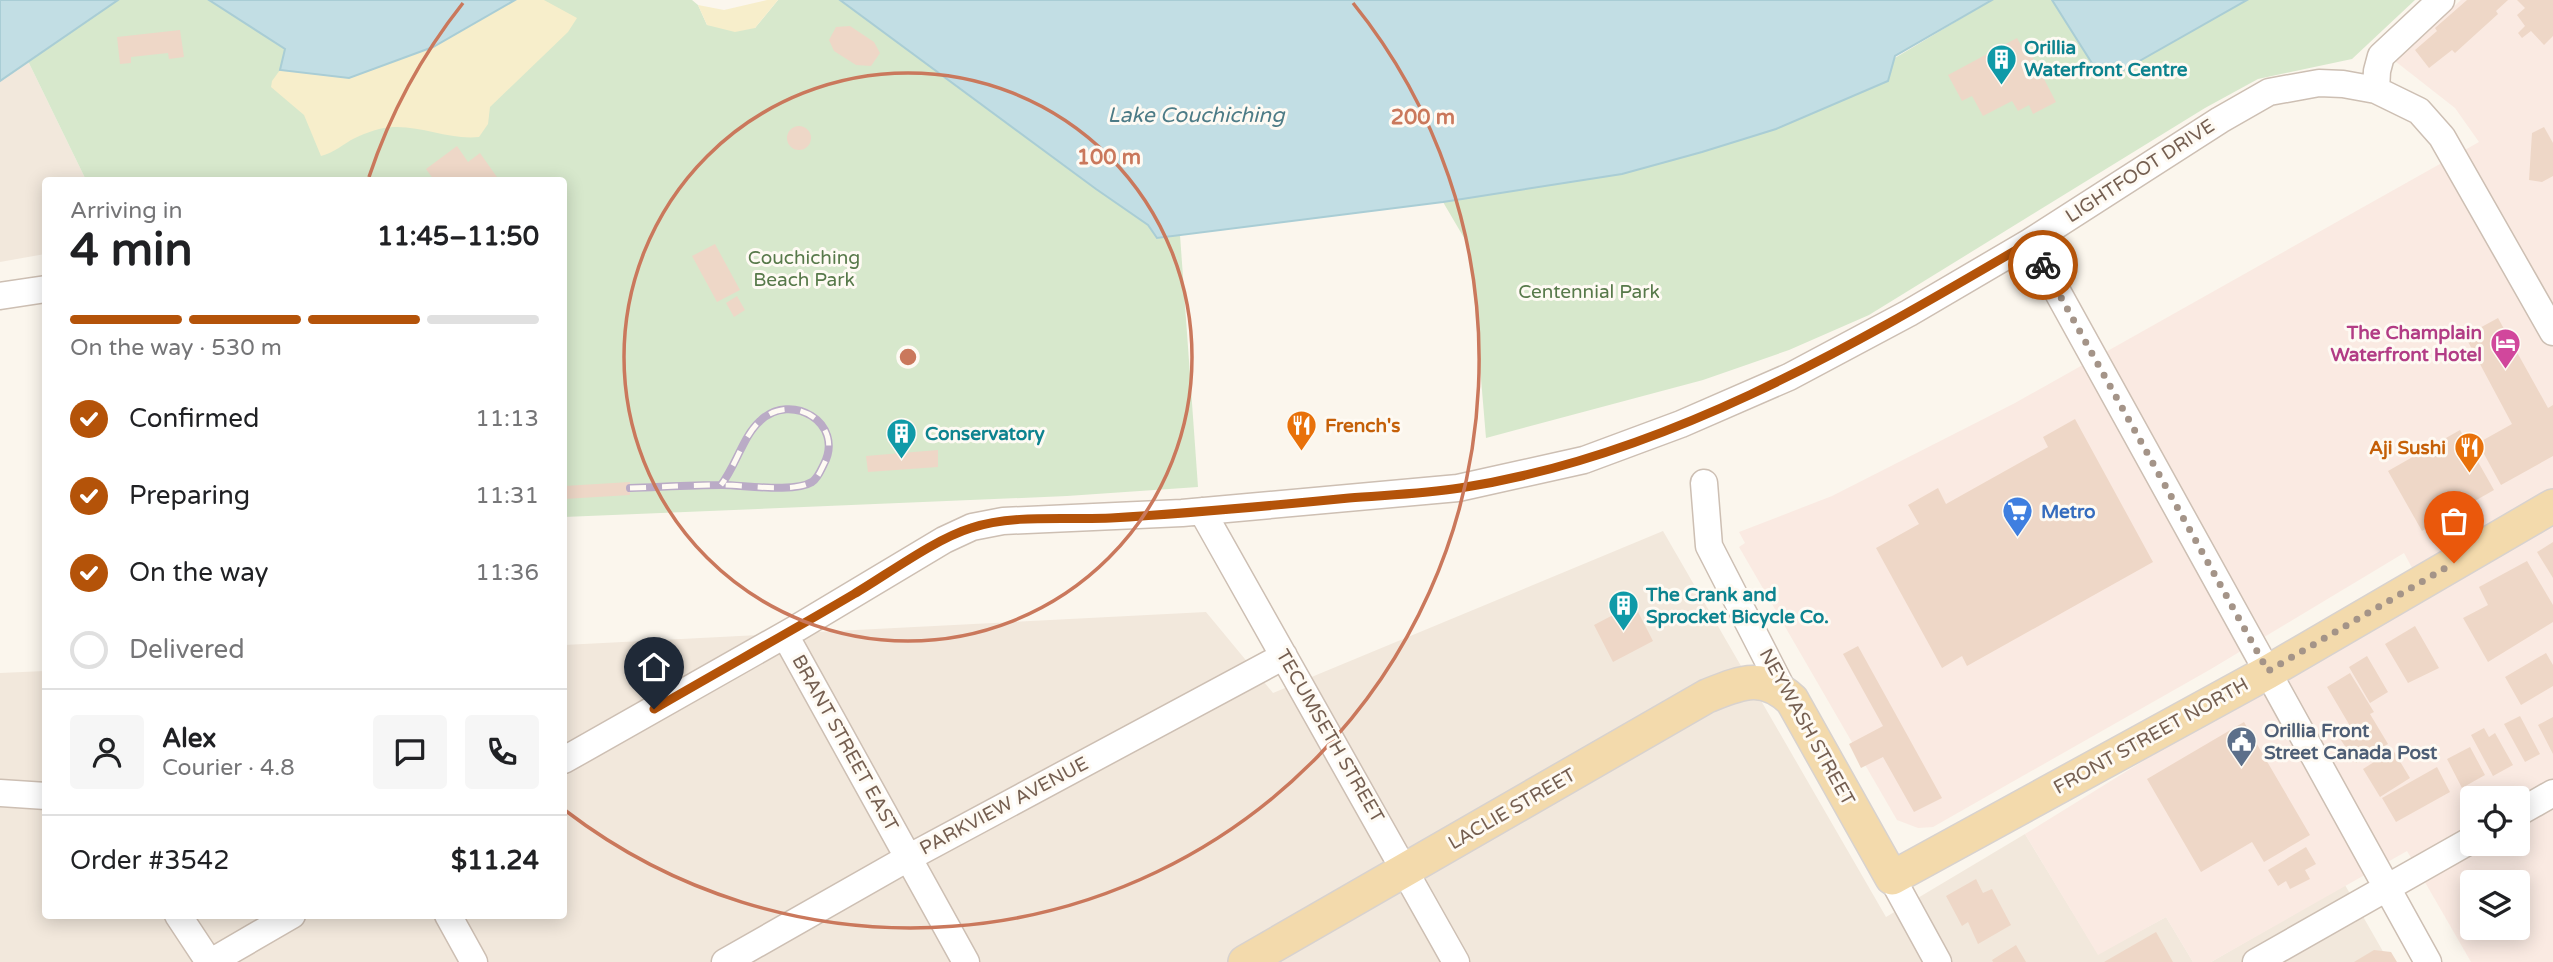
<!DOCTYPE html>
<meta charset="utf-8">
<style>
body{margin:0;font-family:"Varela Round",sans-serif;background:#f6f6f6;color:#202124;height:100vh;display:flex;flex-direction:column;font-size:26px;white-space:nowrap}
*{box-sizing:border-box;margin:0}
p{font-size:23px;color:#757577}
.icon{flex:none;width:38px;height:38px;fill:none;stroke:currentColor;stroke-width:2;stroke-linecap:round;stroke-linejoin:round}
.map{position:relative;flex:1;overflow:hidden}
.details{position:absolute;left:42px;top:177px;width:525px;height:742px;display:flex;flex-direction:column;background:#fff;border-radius:7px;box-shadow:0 4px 18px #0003}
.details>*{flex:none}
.tools{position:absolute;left:2460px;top:786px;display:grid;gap:14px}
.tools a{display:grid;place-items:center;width:70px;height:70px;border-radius:7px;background:#fff;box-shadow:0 4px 18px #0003;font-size:35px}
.pin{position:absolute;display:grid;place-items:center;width:60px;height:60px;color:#fff;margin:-72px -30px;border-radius:50% 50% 50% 0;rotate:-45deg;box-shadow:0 0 7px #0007}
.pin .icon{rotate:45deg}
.courier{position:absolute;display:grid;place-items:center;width:70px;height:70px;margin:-35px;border:5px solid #b45309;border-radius:50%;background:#fff;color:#222;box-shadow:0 2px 9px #0007}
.summary em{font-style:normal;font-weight:700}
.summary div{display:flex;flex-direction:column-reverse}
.summary{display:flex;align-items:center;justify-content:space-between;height:119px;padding:0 28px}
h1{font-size:46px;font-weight:700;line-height:52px}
.bar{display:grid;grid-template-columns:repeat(4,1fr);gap:10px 7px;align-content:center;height:84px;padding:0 28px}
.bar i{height:9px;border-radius:5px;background:#e0e0e0}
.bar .current{background:#b45309}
.bar p{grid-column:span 4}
.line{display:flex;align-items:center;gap:18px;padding:0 28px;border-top:2px solid #e0e0e0}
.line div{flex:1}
.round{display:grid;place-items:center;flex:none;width:74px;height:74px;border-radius:7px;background:#f6f6f6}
ol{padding:0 28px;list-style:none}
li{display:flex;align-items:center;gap:21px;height:77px}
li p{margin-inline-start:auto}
li .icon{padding:7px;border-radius:50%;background:#b45309;color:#fff;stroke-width:4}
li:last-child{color:#757577}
li i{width:38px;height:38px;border:4px solid #e0e0e0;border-radius:50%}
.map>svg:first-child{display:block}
</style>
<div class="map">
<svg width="2553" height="962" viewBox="0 0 2553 962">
<rect width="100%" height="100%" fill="#fbf6ed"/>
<path fill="#f2e8dc" d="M28,61l58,119h-40l-1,74 -45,8v-181z
M1663,531l223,386 139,-83 73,120 68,-37 27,45h-2193v-289l45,-2 1,244h518v-270l642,-33 67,81z
M2345,885l44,77h-178z"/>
<path fill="#faeae2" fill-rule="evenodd" d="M2461,0h92v962h-82l-64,-111 -196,111h-18l-27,-45 -68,38 -73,-121 398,-246 -19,-35 -193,116 -278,158 -15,1 -21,-8 -158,-273 6,-4 -6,-11 93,-36 183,-93 464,-261 -24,-34 -60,-47zM2473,798h45v46h-45zM2473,882h45v46h-45z"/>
<path fill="#d7e8cc" d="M118,0h91l76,49 -4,21 152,-23 82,-47h177l6,5 9,20 48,3 23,-28h62l309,225 8,12 23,-2 18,252 -131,9 -503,21v-337h-478l-58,-119z
M1992,0h60l43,68 25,4 127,-72h168l-63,59 -94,20 -53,29 -336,207 -80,35 -86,30 -217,58 -16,-190 -27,-46 179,-28 80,-22 74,-23z"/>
<path fill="#f7eecb" d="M515,0h29l33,18 -9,14 -78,75 -2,17 -9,13c-28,3 -54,-10 -82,-10 -13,-1 -30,5 -42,11 -12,6 -21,15 -34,18l-17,-41 -33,-28 1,-6 8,-11 69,8 84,-31z
M767,0h11l-23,28 -20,4 -28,-7 -9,-20 26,5z"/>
<path fill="#c2dee4" stroke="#a9cdd5" stroke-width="2" d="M0,0h118l-118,81z
M209,0h306l-82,47 -84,31 -69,-8 5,-21z
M840,0h1152l-97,56 -7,25 -112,48 -74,23 -80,22 -179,28 -286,36 -9,-13 -52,-36z
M2052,0h195l-127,72 -25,-4z"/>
<path fill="#eed7c7" d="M2467,0h41l-12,11 2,3 -43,39 -3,-3 -23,18 -14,-18 22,-19 -2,-3z
M2517,0h36v36l-9,9 -13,-14 -9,7 -4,-5 7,-7 -8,-11 8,-7z
M850,26l24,16 6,11 -9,13 -15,-1 -22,-14 -5,-11 7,-13z
M180,30l4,27 -15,2 -1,-6 -37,4v6l-11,1 -3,-27z
M2017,38l10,18 4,-2 25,48 -23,12 -4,-9 -11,6 -6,-10 -29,15 -11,-20 -10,5 -14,-26z
M787 138a12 12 0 1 1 24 0a12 12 0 1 1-24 0Z
M2544,127l9,16v33l-11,6 -13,-2 3,-47z
M457,146l11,16 12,-9 19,27h-65l-8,-11z
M715,244l25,46 -23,12 -25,-46z
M737,296l8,14 -11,7 -8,-14z
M2498,318l50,90 5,-3v51l-52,29 -23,-42 34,-19 -47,-88z
M2075,419l78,143 -186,104 -5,-10 -20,12 -66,-120 43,-24 -11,-19 30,-17 8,16 102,-57 -5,-10z
M2460,430l34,60 -72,41 -34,-60z
M938,450v17l-70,5 -2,-16z
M630,482v13l-66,4v-13z
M2553,542v36l-16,-26z
M2527,561l26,44v17l-65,40 -25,-44 25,-13 -9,-18z
M1634,604l19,37 -40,21 -19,-37z
M2415,626l24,42 -31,15 -23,-39z
M1858,646l84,152 -28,14 -31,-55 -22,11 -12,-24 34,-18 -40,-72z
M2546,653l7,12v21l-32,19 -16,-28z
M2367,656l21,36 -18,11 -21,-36z
M2350,673l24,39 -4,2 18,30 -32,19 -19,-29 13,-8 -23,-39z
M2520,716l20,38 -15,8 -21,-38z
M2553,717v37l-15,-29z
M2244,722l66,113 -46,27 -12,-20 -51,30 -54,-93z
M2484,728l5,9 6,-4 18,32 -20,11 -22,-41z
M2470,747l15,28 -23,13 -15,-29z
M2393,750l17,28 -30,19 -17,-28z
M2437,767l13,25 -54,30 -14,-24z
M2306,847l10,17 -11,6 5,9 -20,10 -4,-8 -8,5 -10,-16z
M1976,879l7,14 9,-4 19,36 -33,19 -10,-22 -6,4 -16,-30z
M2156,932l17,30h-69z
M2016,945l10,17h-33l-1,-2z
M2374,950l17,2 6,10h-43z"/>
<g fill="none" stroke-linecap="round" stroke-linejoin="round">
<defs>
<path id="minor" d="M2376,90l1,-19 4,-15 60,-56
M2030,242l398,720
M0,296l46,-7
M1704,483l5,63 76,148
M1202,511l254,451
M785,635l181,327
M564,760l233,-132 147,-88 28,-13 31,-6 179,-8 276,-25 126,-28 97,-36 108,-47 120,-64 121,-71 190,-122 49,-28 50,-9 24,1 33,6 43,21 23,26 111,195
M0,793l46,3
M2518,813l35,-20
M1892,878l46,84
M178,915l31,47
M448,915l26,47
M211,962l81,-47
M725,962l183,-104 376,-202
M2256,962l217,-123"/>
<path id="major" d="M1245,962l462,-266c33,-13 55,-24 85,4l100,178 376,-206 285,-166"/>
</defs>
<use href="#minor" stroke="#cdbfb3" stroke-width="29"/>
<use href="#major" stroke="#d8d2ce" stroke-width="36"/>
<use href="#minor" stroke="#fff" stroke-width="26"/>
<use href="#major" stroke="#f3daac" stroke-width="33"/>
<defs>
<path id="rail" d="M630,488c31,-1 61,-3 92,-3 22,0 72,8 90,-3 6,-4 9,-12 12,-18 21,-41 -33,-73 -64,-43 -17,15 -24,45 -39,64"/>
</defs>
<use href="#rail" stroke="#baabc6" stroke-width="8"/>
<use href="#rail" stroke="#fefaf3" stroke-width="5" stroke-dasharray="16" stroke-linecap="butt"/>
</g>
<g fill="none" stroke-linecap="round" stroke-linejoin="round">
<path stroke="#a49488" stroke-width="7" stroke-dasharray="0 12.6" d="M2043,265l225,406 186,-108"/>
<path stroke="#b45309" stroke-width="9" d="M654,709c67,-39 134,-76 200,-115 34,-20 81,-55 117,-66 42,-14 96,-8 140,-10 79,-5 158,-12 238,-20 36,-3 74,-4 111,-10 207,-32 392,-142 570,-246l13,23"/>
</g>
<g fill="none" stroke="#ca785c" stroke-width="3.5">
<circle cx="908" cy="357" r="284"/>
<path d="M369 177A568 568 0 0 1 463 3M1353 3A568 568 0 0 1 566 811"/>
</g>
<defs>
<symbol id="building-pin" viewBox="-11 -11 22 30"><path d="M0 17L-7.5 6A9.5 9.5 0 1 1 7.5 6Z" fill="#0f9aa8" stroke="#fefaf3"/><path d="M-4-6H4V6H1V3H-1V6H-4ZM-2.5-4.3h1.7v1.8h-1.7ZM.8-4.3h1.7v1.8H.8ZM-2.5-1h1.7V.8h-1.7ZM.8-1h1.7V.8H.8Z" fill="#fff"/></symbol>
<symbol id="hotel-pin" viewBox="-11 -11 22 30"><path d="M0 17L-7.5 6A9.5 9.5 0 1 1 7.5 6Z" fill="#d1479c" stroke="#fefaf3"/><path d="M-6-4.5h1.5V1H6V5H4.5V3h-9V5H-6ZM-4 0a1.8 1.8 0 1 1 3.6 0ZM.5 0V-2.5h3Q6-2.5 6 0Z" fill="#fff"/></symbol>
<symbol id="restaurant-pin" viewBox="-11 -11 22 30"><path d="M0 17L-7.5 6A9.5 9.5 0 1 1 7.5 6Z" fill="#e8710a" stroke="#fefaf3"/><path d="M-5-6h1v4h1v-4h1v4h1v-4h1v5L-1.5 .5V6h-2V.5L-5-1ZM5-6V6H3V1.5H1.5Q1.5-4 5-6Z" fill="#fff"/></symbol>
<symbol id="supermarket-pin" viewBox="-11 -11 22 30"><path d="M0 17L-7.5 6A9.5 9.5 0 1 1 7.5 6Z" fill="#3f7fe0" stroke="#fefaf3"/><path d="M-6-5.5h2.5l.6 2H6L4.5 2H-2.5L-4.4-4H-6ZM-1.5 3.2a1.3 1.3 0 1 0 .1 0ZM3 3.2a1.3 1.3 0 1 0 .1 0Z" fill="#fff"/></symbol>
<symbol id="civic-pin" viewBox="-11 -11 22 30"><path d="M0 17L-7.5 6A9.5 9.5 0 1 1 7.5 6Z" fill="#5c6f8a" stroke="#fefaf3"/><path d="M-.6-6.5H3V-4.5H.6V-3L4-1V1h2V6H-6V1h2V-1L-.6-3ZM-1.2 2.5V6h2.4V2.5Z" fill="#fff"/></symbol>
</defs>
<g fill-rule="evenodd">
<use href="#building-pin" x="1984" y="42" width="35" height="47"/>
<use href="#hotel-pin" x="2488" y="326" width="35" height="47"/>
<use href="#restaurant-pin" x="1284" y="408" width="35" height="47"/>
<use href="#building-pin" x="884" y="416" width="35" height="47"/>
<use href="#restaurant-pin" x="2452" y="430" width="35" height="47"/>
<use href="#supermarket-pin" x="2000" y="494" width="35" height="47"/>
<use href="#building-pin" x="1606" y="588" width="35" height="47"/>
<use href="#civic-pin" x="2224" y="724" width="35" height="47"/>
</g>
<g text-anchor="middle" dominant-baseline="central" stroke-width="6" stroke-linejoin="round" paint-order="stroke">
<g font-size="19" font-weight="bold" fill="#0d838f" stroke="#fefaf3" text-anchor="start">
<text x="2024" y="48">Orillia<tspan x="2024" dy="22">Waterfront Centre</tspan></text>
<text x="925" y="434">Conservatory</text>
<text x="1646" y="595">The Crank and<tspan x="1646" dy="22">Sprocket Bicycle Co.</tspan></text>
</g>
<g font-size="19" fill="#755f51" stroke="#fefaf3">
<text transform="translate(2140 171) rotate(-33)">LIGHTFOOT DRIVE</text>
<text transform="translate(1807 727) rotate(61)">NEYWASH STREET</text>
<text transform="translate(1330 736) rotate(60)">TECUMSETH STREET</text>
<text transform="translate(2151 736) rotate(-29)">FRONT STREET NORTH</text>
<text transform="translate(845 743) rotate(61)">BRANT STREET EAST</text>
<text transform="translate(1004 806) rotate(-28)">PARKVIEW AVENUE</text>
<text transform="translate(1512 809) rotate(-30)">LACLIE STREET</text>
</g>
<g font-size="19" fill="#57794a" stroke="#fefaf3">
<text x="804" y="258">Couchiching<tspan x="804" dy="22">Beach Park</tspan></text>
<text x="1589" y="292">Centennial Park</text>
</g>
<g font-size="19" font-weight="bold" fill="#b23c85" stroke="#fefaf3" text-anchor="end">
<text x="2482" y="333">The Champlain<tspan x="2482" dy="22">Waterfront Hotel</tspan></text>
</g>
<g font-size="19" font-weight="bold" fill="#c56008" stroke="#fefaf3" text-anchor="start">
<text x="1325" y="426">French's</text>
<text x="2446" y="448" text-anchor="end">Aji Sushi</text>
</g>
<g font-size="19" font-weight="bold" fill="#366cbe" stroke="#fefaf3" text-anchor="start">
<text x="2041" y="512">Metro</text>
</g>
<g font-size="19" font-weight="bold" fill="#4e5e75" stroke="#fefaf3" text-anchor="start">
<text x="2264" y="731">Orillia Front<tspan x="2264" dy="22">Street Canada Post</tspan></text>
</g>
<g font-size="21" font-style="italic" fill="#4c7b86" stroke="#fefaf3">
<text x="1196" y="115">Lake Couchiching</text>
</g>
</g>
<circle cx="908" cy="357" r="10" fill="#ca785c" stroke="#fefaf3" stroke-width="3.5"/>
<g font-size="21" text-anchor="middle" font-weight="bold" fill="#ca785c" stroke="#fefaf3" stroke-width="6" stroke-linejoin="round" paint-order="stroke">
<text x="1423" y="124">200 m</text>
<text x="1109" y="164">100 m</text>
</g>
</svg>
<div class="tools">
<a><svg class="icon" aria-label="locate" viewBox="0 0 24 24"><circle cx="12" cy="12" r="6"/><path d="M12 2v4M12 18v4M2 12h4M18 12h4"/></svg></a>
<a><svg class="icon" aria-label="layers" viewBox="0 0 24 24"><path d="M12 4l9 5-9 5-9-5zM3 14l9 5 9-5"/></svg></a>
</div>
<div class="pin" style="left:2454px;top:563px;background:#ea580c"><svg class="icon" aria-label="bag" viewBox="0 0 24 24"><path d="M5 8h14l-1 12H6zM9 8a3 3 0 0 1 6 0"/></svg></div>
<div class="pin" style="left:654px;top:709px;background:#1f2937"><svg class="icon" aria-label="home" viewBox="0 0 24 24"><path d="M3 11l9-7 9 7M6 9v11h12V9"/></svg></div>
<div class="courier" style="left:2043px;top:265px"><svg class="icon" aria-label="bike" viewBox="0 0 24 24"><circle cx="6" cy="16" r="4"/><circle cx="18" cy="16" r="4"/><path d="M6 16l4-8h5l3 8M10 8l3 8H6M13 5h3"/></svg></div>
<section class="details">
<div class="summary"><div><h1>4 min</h1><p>Arriving in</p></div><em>11:45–11:50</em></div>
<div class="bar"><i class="current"></i><i class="current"></i><i class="current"></i><i></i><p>On the way · 530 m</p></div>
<ol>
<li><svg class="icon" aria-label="check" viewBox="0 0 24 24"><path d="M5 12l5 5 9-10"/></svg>Confirmed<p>11:13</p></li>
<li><svg class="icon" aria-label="check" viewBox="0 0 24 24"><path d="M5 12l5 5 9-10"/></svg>Preparing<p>11:31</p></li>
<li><svg class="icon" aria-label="check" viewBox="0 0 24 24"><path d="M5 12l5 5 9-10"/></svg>On the way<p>11:36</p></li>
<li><i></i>Delivered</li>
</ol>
<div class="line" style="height:126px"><a class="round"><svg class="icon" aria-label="person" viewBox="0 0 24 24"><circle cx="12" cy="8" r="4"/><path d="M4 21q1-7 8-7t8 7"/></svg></a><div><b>Alex</b><p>Courier · 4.8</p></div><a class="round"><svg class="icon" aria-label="chat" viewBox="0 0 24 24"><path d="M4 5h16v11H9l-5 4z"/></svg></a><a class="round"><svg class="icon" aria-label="phone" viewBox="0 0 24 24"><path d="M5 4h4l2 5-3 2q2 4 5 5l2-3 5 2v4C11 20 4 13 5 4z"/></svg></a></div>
<div class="line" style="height:91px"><div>Order #3542</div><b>$11.24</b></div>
</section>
</div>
